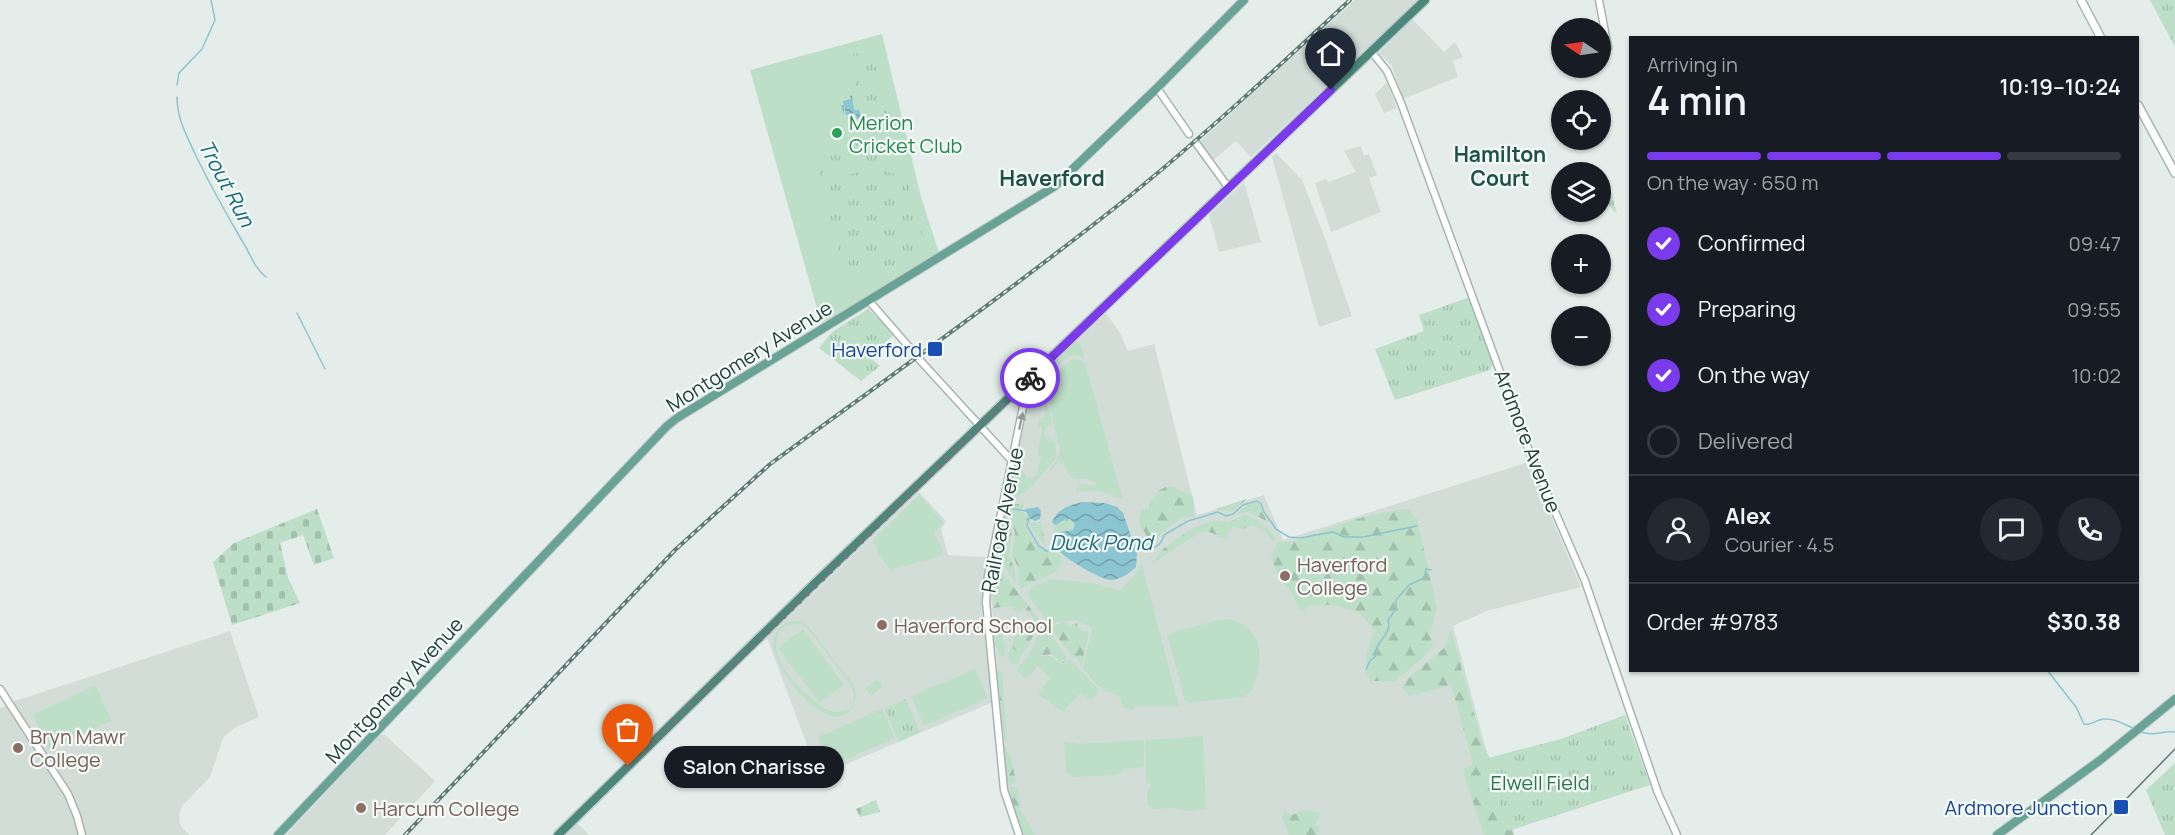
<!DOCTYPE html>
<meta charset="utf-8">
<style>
body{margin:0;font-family:Manrope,sans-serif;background:#242831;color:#f1f3f6;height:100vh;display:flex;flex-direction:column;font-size:22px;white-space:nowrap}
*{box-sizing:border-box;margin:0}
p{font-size:20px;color:#9ea1a6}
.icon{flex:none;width:33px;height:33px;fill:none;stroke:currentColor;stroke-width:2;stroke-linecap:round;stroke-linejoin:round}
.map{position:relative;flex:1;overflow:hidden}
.drawer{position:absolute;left:1629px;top:36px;width:510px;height:636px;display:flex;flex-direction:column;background:#171b24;border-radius:0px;box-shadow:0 2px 4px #0004}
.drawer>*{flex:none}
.needle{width:39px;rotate:283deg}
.controls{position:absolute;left:1551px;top:18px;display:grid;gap:12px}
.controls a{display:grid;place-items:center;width:60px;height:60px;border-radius:50%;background:#171b24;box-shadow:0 2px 4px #0004;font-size:30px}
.pin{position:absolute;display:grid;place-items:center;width:51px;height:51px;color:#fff;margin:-62px -26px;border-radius:50% 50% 50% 0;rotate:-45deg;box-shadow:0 0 6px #0007}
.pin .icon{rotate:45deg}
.courier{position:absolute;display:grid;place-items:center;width:60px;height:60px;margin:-30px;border:4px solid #7c3aed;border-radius:50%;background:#fff;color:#222;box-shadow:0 2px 8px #0007}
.bubble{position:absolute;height:42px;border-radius:21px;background:#171b24;box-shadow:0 2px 4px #0004;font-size:20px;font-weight:600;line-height:42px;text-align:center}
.summary em{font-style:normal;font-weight:600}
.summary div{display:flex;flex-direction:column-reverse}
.summary{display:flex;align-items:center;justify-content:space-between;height:102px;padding:0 18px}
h1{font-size:39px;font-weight:600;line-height:45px}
.bar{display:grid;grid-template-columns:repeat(4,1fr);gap:9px 6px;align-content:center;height:72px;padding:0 18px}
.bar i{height:8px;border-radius:4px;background:#363941}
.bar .selected{background:#7c3aed}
.bar p{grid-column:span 4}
.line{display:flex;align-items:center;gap:15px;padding:0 18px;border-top:2px solid #363941}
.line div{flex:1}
.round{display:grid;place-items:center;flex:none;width:63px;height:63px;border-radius:32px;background:#242831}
ol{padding:0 18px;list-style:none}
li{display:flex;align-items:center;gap:18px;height:66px}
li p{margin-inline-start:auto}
li .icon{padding:6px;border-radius:50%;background:#7c3aed;color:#fff;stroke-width:4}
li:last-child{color:#9ea1a6}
li i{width:33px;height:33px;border:3px solid #363941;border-radius:50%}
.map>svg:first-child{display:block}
</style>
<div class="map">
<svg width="2175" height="835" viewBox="0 0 2175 835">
<defs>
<pattern id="forest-firs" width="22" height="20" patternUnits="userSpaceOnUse" patternTransform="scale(1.5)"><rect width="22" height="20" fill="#bddec7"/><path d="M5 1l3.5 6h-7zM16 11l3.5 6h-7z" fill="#a2c0ac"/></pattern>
<pattern id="cemetery-stones" width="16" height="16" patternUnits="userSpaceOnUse" patternTransform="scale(1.5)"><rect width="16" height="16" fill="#bddec7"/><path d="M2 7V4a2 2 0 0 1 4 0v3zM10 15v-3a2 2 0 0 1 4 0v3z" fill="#a2c0ac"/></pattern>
<pattern id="park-tufts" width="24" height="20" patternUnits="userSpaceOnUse" patternTransform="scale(1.5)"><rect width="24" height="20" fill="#bddec7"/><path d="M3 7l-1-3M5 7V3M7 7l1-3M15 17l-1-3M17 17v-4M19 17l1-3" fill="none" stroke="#a2c0ac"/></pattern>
<pattern id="water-waves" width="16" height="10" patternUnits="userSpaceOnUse" patternTransform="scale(1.5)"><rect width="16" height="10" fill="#8cc5d2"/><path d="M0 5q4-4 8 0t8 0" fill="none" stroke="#72a1ab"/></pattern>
</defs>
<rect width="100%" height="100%" fill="#e4ede9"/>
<path fill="#d2ddd8" d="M1355,0h63l-167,157 -15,-16 -24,20 -14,-18z
M1412,19l32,33 11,-10 8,15 -10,4 5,16 -55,22 -11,-33 -13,-13z
M1387,82l10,26 -13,5 -9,-19z
M1361,146l3,10 5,-2 8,21 -8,3 12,34 -50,20 -16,-49 11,-4 2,3 28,-10 -12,-21z
M1276,153l26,27 23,58 27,78 -33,11 -47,-170z
M1244,182l17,60 -42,10 -10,-37z
M1106,313l14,20 8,18 26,-7 43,171 67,-20 19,45 245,-78 53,125 -94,24 -34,15 56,209h-484l-17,-45 -17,-193 4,-32 33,-178z
M919,492l27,29 -5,8 7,26 39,2 -5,55 11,90 -177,75 -9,-32 -40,-107z
M230,631l29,86 -25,11 -11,10 -13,39 -28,29 -3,9 1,8 2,5 8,7h-108l-14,-41 -59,-91z
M5,706l5,2 51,80 13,30 4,17h-78v-127z
M380,735h5l50,46 -50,54h-99z
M577,823l12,12h-25z"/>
<path fill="#bddec7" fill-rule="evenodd" d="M882,34l39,163 19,59 -117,74 -73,-260z
M1075,342l5,1 4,15c-4,-1 -10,-4 -15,-2 -2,1 -34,27 -35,29l-1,-3z
M1073,359l11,3 2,5 37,133c-13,-9 -31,-11 -47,-8v-3l7,-5 12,2 1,-3c-17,-12 -21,8 -32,-19l-6,-2 -7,8 -2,-1 7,-7 4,-11 -12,-53 -5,-6 10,-11 1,-7z
M1038,391c10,9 11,18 14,31l-7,8v6l11,6v16l-26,30 -22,15 8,-39 6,2v6l4,2v4h6l5,-3 4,-19 -3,-1 4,-28 -4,-2 1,-6 7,-2 -2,-11 -16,1 2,-12h5z
M919,495l25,28 -10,10 9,20 -3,3 -50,14 -11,-16 -6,-14z
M1141,562l38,144h-44l-2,4 -10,-2c-3,-20 -12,-11 -23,-21 -7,-5 -12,-13 -17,-19l9,-40 -18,-8 -25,4 -21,-28 3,-9 22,-8 40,4 27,8 18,-21z
M1230,619c38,11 33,45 20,74l-6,4 -55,6 -4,-2 -18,-67 52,-14z
M797,621l11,5 45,58c8,16 -3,38 -23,32 -23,-8 -65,-56 -55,-81 4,-10 12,-14 22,-14zM797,624c5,1 8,3 12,7 8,8 40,50 44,59 7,23 -17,28 -32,16 -18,-13 -54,-46 -43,-71 4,-8 10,-11 19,-11z
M1003,625l-1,13 4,8 -2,11 -5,-2 -1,-6 -3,-2 -2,-21z
M803,629l41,56 -24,18 -42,-55z
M1011,647l10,8 -3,8 -5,2 -6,-8z
M1051,656l8,7 7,1 4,-5 29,31 -7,10 -12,-6 -15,15v4l-25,-17 -1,-4 11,-14 -12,-12 -12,13 -9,-9c11,-18 14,-13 34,-14z
M975,669l13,29 -64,28 -13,-30z
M878,679l5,7 -12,10 -6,-8z
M96,686l15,35 -63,28 -15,-35z
M882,709l13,29 -65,28 -12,-29z
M1201,736l2,1 3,71 -17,3 -15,-3 -20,1 -6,-4 -1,-13 4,-5 -1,-4 -4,-2 -1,-41z
M1144,740v27l-19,2 -8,6 -44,2 -7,-6 -2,-29 14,2z"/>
<path fill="url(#forest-firs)" d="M1166,487h6l21,9 1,20c-22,3 -29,15 -43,29h-6l1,-11 -7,-10v-8l3,-5 7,-4 8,-16z
M1247,499l-15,13 -17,-3z
M1258,502l10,20 -19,-10 -12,2 7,-7z
M1012,504h12l-2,7 6,7 -2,12c11,13 11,22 30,22l7,7c-10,24 -26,16 -41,30l-4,-5v-16l-6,-15 3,-20 -7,-23z
M1408,509l9,10 20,89 -7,28 3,10 -10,12 -28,23h-25c-9,-19 -2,-31 4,-50 -6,-9 -13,-19 -24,-22 -12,-4 -37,-7 -46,1h-4l-9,-18 -12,-14 -8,-21 7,-15c17,2 28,-5 44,-11 28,-11 56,-19 86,-22z
M1006,514c9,13 4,26 4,39 0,11 8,18 5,29 -21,-26 -15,-36 -9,-68z
M1245,515c15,6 22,11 31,24l-3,3 -10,-13 -12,-4 -8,4 -10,-2 -6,5 1,7 -22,-8 -7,2 -48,31 13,-16 27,-19 22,-9 16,2z
M1071,519l4,4 -1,7 -14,2 -4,12 -4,-1 2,-18 9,-5z
M1031,522h10l5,25 -17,-22z
M997,566l41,52c-3,13 -7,27 -17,37l-10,-8 4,-12 6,-3 13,-14 -10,-10 -5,4 -10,-6 -15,2 -1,-11z
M1063,622l8,4 5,-3 6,8h7l-7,34 -5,-7 -4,-1 -23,-30z
M1042,623l24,33 1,7h-7l-8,-9 -25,3 7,-12z
M1451,630l31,112 22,47 10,46h-30l-20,-60v-6l9,-5 -22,-79 -42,11 -7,-9 4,-7 39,-33z
M997,670l5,2 5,68h-3z
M1007,747v6h3l6,29 -8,4 -4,-39z
M1011,787l7,1 2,21 15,26h-12l-15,-47z
M1308,810l13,3 -5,11 4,4 -2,7h-29l-7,-18 3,-6 6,4z"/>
<path fill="url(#cemetery-stones)" d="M317,509l17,49 -20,7 -11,-30 -23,8 8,35 12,25 -68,22 -19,-63 21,-19z
M876,800l4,12 -20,5 -4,-8z"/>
<path fill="url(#park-tufts)" d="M2150,0h25v47z
M871,49l23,81 -24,7 -22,-81z
M896,134l3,11 -13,3 -3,-11z
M882,137l6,22 -67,18 -7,-22z
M901,153l3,11 -12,3 -4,-11z
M876,167l31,12 17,62c-2,22 -68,39 -82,23l-22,-81z
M1611,191l6,23 -16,-17z
M1470,297l24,65 -4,8 -95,30 -20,-51 49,-18 -5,-16z
M868,309l19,18 6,9 -25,20 12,10 -19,15 -42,-33 13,-16z
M906,699l14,33 -21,10 -15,-34z
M1625,715l25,70 -142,46 -20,-73 73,-19z
M2175,763v72h-10l-19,-45z"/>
<path fill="url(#water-waves)" d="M852,95l2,15h5l2,8 -4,1 -2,-6 -9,2 -2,-9v10l-3,-11h3l-1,-4 8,-2 -1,-3z
M1082,502l23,1 12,4 6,6 14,40 -1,14c-8,7 -14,12 -25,13 -9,0 -48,-22 -52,-30 -3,-6 -1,-12 1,-18l13,-2 2,-6 -5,-5 -7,1 -7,5 -4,-2c4,-14 18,-18 30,-21z
M1038,507l3,4 -1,8 -5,2 -6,-3 -4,-9z"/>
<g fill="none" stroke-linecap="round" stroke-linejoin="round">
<path stroke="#8cc5d2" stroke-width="1.5" d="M177,85l2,-12 23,-24 13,-29 -4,-20
M177,97c0,23 11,41 20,61 14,28 28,54 44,81 9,13 12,28 25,38
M297,313l28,56
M1013,509l14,2
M1029,518l-2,8 12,20 8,5 11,-3
M1145,550c11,-3 16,-4 19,-15l24,-14 30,-9 8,4 7,-2 10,-9 14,-4 4,3 3,8 12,17 13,8 11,1 33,-6 11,5h19l54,-11
M1366,669l4,-8 5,-4c-1,-15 18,-23 13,-37l8,-11v-9l13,-15 15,-7 2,-9 5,1
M2047,670l29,37 8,17c8,2 11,-4 19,-5 12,-1 20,5 30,9
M2141,732c15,5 21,-2 34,0"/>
<defs>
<path id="tertiary" d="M1599,0l9,48
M1371,51l16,20 14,32 130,353 54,125 73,212 19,42
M1157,88l32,46
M1196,143l32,44
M870,302l40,46
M918,358l94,103
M0,689l68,105 9,22 5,19
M1019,835l-15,-45 -18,-188 2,-26 36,-174 2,-21"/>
<path id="secondary" d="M2081,0l20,38
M2138,105l37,68"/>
<path id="primary" d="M278,835l389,-409 10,-8 378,-232 102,-98 87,-88
M1997,835l102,-74 76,-62"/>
<path id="trunk" d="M558,835l256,-251 611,-584"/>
</defs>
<use href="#tertiary" stroke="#a6b5b1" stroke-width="9"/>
<use href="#secondary" stroke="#a2b9b2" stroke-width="10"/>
<use href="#primary" stroke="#c1c9c8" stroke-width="10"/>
<use href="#trunk" stroke="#c1c9c8" stroke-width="11"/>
<use href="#tertiary" stroke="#fff" stroke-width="6"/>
<use href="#secondary" stroke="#fff" stroke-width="7"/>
<use href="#primary" stroke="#68a396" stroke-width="8"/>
<use href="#trunk" stroke="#4b887c" stroke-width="8"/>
<path stroke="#5e7a74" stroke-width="1.5" d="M2091,835l84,-86"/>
<defs>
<path id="rail" d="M405,835l270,-285 94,-85c120,-88 241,-174 357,-266 78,-63 151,-131 224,-199"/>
</defs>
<use href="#rail" stroke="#5e7a74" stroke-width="4"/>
<use href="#rail" stroke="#f4faf7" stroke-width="1.5" stroke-dasharray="4.5" stroke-linecap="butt"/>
</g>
<defs><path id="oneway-solid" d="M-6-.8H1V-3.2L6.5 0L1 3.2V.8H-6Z" transform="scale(1.5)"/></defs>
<use fill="#919f9c" href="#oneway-solid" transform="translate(1021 421) rotate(-78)"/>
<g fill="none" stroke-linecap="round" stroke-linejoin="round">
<path stroke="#677c77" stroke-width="6" stroke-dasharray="0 10.8" d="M628,766l402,-388"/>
<path stroke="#7c3aed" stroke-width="8" d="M1030,378l301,-288"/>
</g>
<circle fill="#2e9e5b" stroke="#f4faf7" stroke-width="2" cx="837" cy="133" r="6"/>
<g fill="#1a4fb4" stroke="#f4faf7" stroke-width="2">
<rect x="927" y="341" width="16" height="16" rx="3"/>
<rect x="2113" y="799" width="16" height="16" rx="3"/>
</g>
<g fill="#8d6e63" stroke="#f4faf7" stroke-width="2">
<circle cx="1285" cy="576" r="6"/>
<circle cx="882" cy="625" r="6"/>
<circle cx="18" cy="748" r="6"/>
<circle cx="361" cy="808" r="6"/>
</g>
<g text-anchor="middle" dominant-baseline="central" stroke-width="4.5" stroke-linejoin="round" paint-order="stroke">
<g font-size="20" fill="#27864d" stroke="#f4faf7" text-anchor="start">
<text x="849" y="122">Merion<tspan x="849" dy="23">Cricket Club</tspan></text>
</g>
<g font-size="20" fill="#164399" stroke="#f4faf7" text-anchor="end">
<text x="922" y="349">Haverford</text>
<text x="2108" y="807">Ardmore Junction</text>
</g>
<g font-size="20" fill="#233f39" stroke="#f4faf7">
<text transform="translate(749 356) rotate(-32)">Montgomery Avenue</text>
<text transform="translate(1528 441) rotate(69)">Ardmore Avenue</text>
<text transform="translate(1002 520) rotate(-79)">Railroad Avenue</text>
<text transform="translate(394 690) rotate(-47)">Montgomery Avenue</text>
</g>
<g font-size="20" fill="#785e54" stroke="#f4faf7" text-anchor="start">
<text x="1297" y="564">Haverford<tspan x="1297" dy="23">College</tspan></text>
<text x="894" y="625">Haverford School</text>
<text x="30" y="736">Bryn Mawr<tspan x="30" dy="23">College</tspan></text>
<text x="373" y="808">Harcum College</text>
</g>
<g font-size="20" fill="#2d764c" stroke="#f4faf7">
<text x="1540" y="782">Elwell Field</text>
</g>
<g font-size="21" font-weight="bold" fill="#1e5247" stroke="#f4faf7">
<text x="1500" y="154">Hamilton<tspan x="1500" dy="24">Court</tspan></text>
</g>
<g font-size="21" font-style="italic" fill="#1c687c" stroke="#f4faf7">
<text transform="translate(227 183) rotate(62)">Trout Run</text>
<text x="1101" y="542">Duck Pond</text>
</g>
<g font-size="22" font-weight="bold" fill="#1e5247" stroke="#f4faf7">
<text x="1052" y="178">Haverford</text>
</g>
</g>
</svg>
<div class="controls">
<a><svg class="needle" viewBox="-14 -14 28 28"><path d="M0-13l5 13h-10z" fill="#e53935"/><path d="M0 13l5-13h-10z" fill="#9ea1a6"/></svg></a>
<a><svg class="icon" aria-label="locate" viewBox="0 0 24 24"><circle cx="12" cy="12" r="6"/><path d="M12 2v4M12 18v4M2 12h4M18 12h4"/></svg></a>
<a><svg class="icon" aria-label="layers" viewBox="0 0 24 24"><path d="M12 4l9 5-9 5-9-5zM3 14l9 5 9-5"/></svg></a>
<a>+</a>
<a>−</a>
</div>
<div class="pin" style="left:628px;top:766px;background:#ea580c"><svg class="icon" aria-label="bag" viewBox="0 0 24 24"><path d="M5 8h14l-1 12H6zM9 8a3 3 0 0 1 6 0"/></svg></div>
<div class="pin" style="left:1331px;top:90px;background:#1f2937"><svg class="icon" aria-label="home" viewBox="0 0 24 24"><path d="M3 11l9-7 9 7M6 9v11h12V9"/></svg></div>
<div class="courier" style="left:1030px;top:378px"><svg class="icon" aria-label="bike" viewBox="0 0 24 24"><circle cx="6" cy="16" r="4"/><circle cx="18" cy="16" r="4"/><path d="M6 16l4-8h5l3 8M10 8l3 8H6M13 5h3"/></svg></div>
<div class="bubble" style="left:664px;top:746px;width:180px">Salon Charisse</div>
<section class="drawer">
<div class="summary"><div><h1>4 min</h1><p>Arriving in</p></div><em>10:19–10:24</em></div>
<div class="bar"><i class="selected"></i><i class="selected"></i><i class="selected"></i><i></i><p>On the way · 650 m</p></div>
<ol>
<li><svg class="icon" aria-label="check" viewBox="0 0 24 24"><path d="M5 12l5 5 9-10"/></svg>Confirmed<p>09:47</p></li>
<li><svg class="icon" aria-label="check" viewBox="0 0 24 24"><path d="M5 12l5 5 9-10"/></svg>Preparing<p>09:55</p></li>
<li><svg class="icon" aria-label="check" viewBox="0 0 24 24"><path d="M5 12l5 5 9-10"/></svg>On the way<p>10:02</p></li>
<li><i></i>Delivered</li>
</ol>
<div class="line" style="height:108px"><a class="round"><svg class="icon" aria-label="person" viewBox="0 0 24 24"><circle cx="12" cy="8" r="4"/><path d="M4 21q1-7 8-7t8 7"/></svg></a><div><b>Alex</b><p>Courier · 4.5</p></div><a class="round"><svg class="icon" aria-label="chat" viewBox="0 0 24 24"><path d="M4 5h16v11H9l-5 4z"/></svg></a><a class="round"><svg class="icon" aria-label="phone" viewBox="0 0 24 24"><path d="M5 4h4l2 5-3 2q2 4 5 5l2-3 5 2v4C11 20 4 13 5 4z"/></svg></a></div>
<div class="line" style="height:78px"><div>Order #9783</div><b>$30.38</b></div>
</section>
</div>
